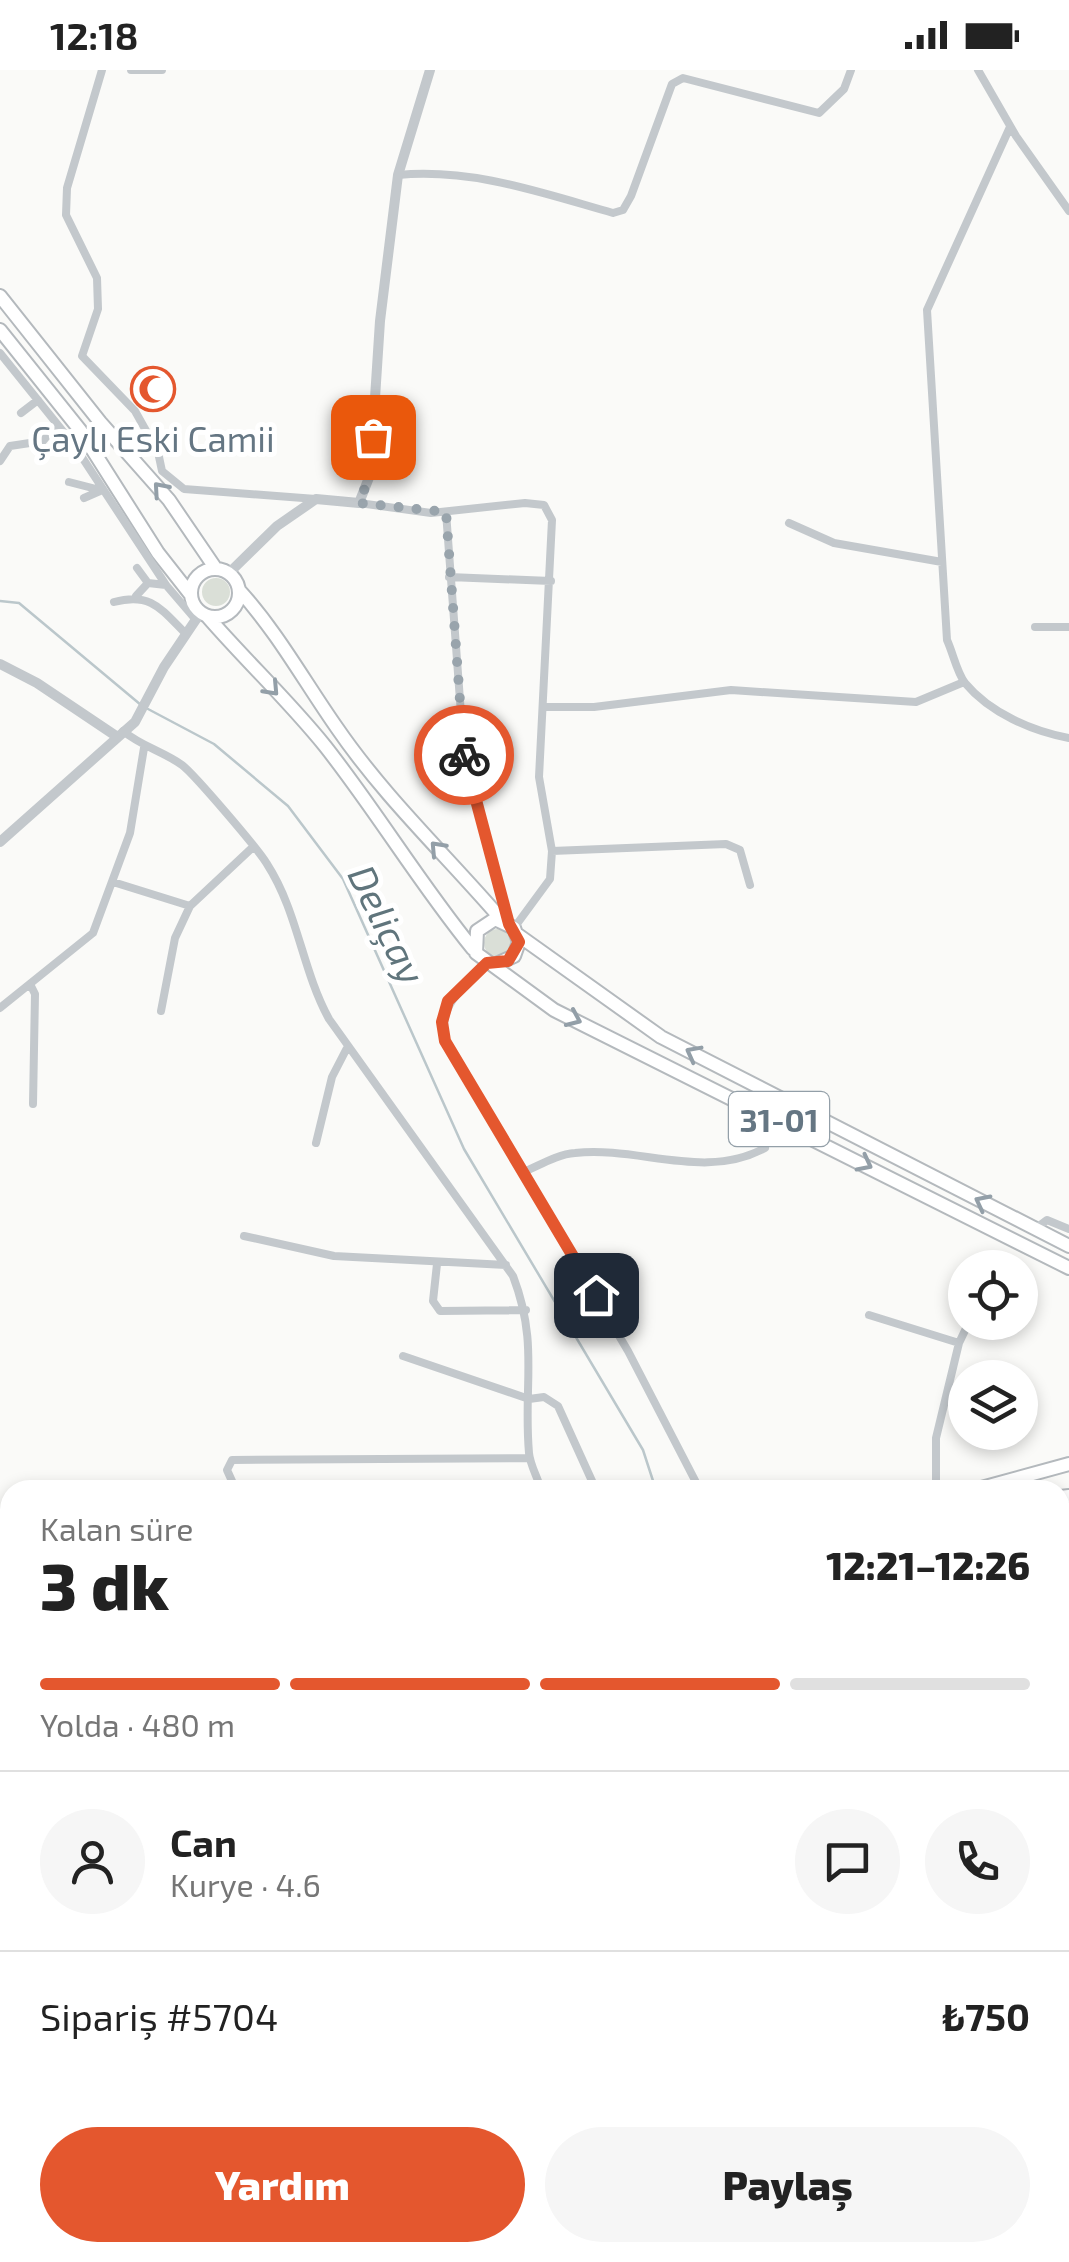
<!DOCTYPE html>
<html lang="tr">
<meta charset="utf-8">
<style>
body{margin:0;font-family:"Exo 2",sans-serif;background:#f6f6f6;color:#222;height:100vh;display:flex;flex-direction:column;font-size:38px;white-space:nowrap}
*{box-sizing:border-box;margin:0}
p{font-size:32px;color:#767676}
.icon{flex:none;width:55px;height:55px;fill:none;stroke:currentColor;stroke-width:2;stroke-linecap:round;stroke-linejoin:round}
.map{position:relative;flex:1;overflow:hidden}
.sheet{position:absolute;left:0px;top:1410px;width:1070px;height:782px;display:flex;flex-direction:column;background:#fff;border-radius:30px 30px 0 0;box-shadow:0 5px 15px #0003}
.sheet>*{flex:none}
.buttons{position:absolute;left:948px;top:1180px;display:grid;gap:20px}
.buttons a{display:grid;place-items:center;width:90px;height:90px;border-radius:50%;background:#fff;box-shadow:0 5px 15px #0003;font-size:50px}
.pin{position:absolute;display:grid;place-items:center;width:85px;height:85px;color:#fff;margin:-42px;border-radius:20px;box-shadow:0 5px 15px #0006}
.courier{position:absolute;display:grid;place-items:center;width:100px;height:100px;margin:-50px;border:8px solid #e4572e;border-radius:50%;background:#fff;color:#222;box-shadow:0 2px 12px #0007}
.head em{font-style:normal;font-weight:800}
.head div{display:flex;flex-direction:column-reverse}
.head{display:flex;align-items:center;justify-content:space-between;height:170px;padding:0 40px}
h1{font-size:65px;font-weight:800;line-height:75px}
.bar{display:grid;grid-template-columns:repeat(4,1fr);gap:15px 10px;align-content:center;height:120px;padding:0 40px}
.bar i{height:12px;border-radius:8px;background:#e0e0e0}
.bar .active{background:#e4572e}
.bar p{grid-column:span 4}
.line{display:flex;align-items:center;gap:25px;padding:0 40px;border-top:2px solid #e0e0e0}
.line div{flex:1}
.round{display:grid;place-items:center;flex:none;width:105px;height:105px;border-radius:52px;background:#f6f6f6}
.button{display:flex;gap:20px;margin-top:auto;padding:20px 40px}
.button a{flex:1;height:115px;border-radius:60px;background:#e4572e;color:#fff;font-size:40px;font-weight:800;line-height:115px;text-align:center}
.button a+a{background:#f6f6f6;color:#222}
.status{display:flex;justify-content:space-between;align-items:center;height:70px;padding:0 50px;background:#fff;direction:ltr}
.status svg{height:28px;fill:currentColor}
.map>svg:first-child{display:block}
</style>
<div class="status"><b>12:18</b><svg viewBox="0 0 49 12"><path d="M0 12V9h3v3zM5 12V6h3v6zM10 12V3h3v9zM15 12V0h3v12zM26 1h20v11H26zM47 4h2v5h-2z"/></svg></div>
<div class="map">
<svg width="1069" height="2192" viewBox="0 0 1069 2192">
<rect width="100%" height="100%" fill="#fafaf8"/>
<path fill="#dadfd7" d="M202 522a14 14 0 1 1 28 0a14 14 0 1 1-28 0Z
M484 873a14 14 0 1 1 28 0a14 14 0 1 1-28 0Z"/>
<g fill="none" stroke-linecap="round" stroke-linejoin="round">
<path stroke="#bbc7cb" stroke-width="2.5" d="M0,531l19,2 122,102
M148,639l66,35 74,62 55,73 121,270 179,301 13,40
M698,2182l5,10"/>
<defs>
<path id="trunk" d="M0,226l100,126 69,78 47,69
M0,260l80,100 78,123 33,42
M191 523a24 24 0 1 1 48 0a24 24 0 1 1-48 0Z
M239,520c39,43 65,91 98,138 48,70 110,128 165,192
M207,546c38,44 81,84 118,130 52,66 95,138 148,203
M518,865l143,102 408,209
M494,895l20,-9 5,-14 -5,-14 -19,-9 -18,12 -1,22 78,57 515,258
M974,1420l95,-26
M1060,1427l9,-1
M0,1811l10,-4
M0,1829l10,-4"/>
</defs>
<use href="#trunk" stroke="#b4b9bd" stroke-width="16"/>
<path stroke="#c3c8cc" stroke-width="8" d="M102,0l-35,118 -1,27 31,63 1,31 -16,47 53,55 23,41 4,19 22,18 132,10
M131,0h31
M978,0l38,66 53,75
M1010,57l-83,183 20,330c6,13 10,33 18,43 25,30 67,48 104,55
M398,105c75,-7 144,18 215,38l10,-3 8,-14 41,-112 11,-6 136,35 25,-24 7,-19
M0,283l74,92 92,140
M21,343l17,-13
M0,391l10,-15 33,-5 14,-17
M69,412l35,9
M84,428l16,-7
M359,433l72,10 94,-10 19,2 8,15 -13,257 13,74 -2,28 -36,49
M446,442l18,242 45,169
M789,453l45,20 108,19
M449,507l102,4
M148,513l18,2 30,35
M136,526l12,-13 -11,-15
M114,532c37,-10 47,7 72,32
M1035,557h34
M544,637h50l137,-17 185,12 48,-20
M123,661c18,15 41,21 59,34 12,9 77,85 85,99 31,48 35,106 62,155l184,257c26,68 10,109 16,177 1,12 9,25 12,37
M552,781l174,-7 14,6 10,35
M113,812l77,24 -15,32 -14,73
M190,836l63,-59
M487,893c-24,27 -49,39 -42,78l183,310 72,139
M30,914l5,10 -2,110
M0,938l93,-75 37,-100 14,-85
M316,1073l16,-66 16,-31
M524,1102c16,-7 34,-18 51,-19 65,-7 129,28 190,-5
M1035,1159l12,-9 22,9
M244,1166l90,20 172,9
M437,1194l-4,37 7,10 86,-1
M869,1245l90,28 -23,95v52
M959,1273l10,-21
M403,1286l126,43 15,-2 14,9 34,75
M236,1420l-9,-20 5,-10 297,-2
M1060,1726l9,-2
M538,2182l3,10
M747,2182l3,10"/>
<path stroke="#c3c8cc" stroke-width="10" d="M229,503l48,-47 39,-27 43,4 11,-28 10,-154 18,-146 32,-105
M0,594l37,19 79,53
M0,772l135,-120 29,-55 37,-55"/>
<use href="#trunk" stroke="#fff" stroke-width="12"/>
<path stroke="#a2aab0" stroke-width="2.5" stroke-dasharray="15 8" stroke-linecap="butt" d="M1060,1714l9,-3
M0,2169l10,-5"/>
</g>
<defs><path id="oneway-chevron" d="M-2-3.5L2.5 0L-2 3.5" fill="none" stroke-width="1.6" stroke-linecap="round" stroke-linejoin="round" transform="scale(2.5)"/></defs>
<g stroke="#939fa8">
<use href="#oneway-chevron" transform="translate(160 419) rotate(-131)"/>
<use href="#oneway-chevron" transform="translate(272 619) rotate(47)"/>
<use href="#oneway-chevron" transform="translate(437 778) rotate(-133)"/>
<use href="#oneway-chevron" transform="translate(574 949) rotate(24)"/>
<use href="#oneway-chevron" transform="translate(693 983) rotate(-152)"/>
<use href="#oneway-chevron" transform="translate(865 1094) rotate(27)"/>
<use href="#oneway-chevron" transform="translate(982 1132) rotate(-153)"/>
</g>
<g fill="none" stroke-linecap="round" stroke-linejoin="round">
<path stroke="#99a4ac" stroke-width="10" stroke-dasharray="0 18" d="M373,367l-3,38 -11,28 87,9 18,243"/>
<path stroke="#e4572e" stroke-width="12" d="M464,685l45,169 10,18 -11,19 -21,2 -39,38 -6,21 3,19 151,254"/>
</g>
<defs>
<symbol id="mosque-ring" viewBox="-11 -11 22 22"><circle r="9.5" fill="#fff" stroke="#e4572e" stroke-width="1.5"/><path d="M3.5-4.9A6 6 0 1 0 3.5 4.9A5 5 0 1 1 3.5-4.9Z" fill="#e4572e"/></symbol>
</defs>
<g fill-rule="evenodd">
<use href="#mosque-ring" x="128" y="294" width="50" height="50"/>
</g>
<g text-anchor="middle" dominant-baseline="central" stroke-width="10" stroke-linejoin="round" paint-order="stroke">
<rect fill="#fff" stroke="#939fa8" stroke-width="2.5" x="729" y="1022" width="100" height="54" rx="8"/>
<g font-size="32" font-weight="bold" fill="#657683">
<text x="779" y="1049">31-01</text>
</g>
<g font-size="35" fill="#657683" stroke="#fff">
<text x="153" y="368">Çaylı Eski Camii</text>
</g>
<g font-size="38" font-style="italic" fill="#60757c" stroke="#fff">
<text transform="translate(388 854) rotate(64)">Deliçay</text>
</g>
</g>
</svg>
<div class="buttons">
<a><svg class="icon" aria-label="locate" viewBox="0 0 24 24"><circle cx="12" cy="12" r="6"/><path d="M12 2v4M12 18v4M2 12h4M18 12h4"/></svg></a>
<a><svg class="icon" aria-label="layers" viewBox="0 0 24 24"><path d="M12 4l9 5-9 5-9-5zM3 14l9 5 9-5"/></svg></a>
</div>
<div class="pin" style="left:373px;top:367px;background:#ea580c"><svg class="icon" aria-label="bag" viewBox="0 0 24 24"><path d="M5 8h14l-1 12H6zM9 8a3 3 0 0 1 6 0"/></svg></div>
<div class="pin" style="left:596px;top:1225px;background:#1f2937"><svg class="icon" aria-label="home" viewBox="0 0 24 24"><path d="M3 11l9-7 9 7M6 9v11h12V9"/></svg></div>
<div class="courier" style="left:464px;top:685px"><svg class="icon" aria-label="bike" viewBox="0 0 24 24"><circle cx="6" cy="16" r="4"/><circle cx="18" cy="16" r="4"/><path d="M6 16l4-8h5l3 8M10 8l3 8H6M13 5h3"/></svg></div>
<section class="sheet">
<div class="head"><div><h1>3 dk</h1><p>Kalan süre</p></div><em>12:21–12:26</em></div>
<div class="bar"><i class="active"></i><i class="active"></i><i class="active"></i><i></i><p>Yolda · 480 m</p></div>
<div class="line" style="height:180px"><a class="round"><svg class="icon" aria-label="person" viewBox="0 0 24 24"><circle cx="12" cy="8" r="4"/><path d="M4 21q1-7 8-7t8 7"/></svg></a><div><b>Can</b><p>Kurye · 4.6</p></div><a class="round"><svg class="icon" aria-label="chat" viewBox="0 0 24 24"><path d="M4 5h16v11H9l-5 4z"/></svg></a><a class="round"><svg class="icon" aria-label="phone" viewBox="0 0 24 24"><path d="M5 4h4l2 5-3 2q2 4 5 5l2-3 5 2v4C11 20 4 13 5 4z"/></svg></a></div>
<div class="line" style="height:130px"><div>Sipariş #5704</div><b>₺750</b></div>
<div class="button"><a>Yardım</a><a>Paylaş</a></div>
</section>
</div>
